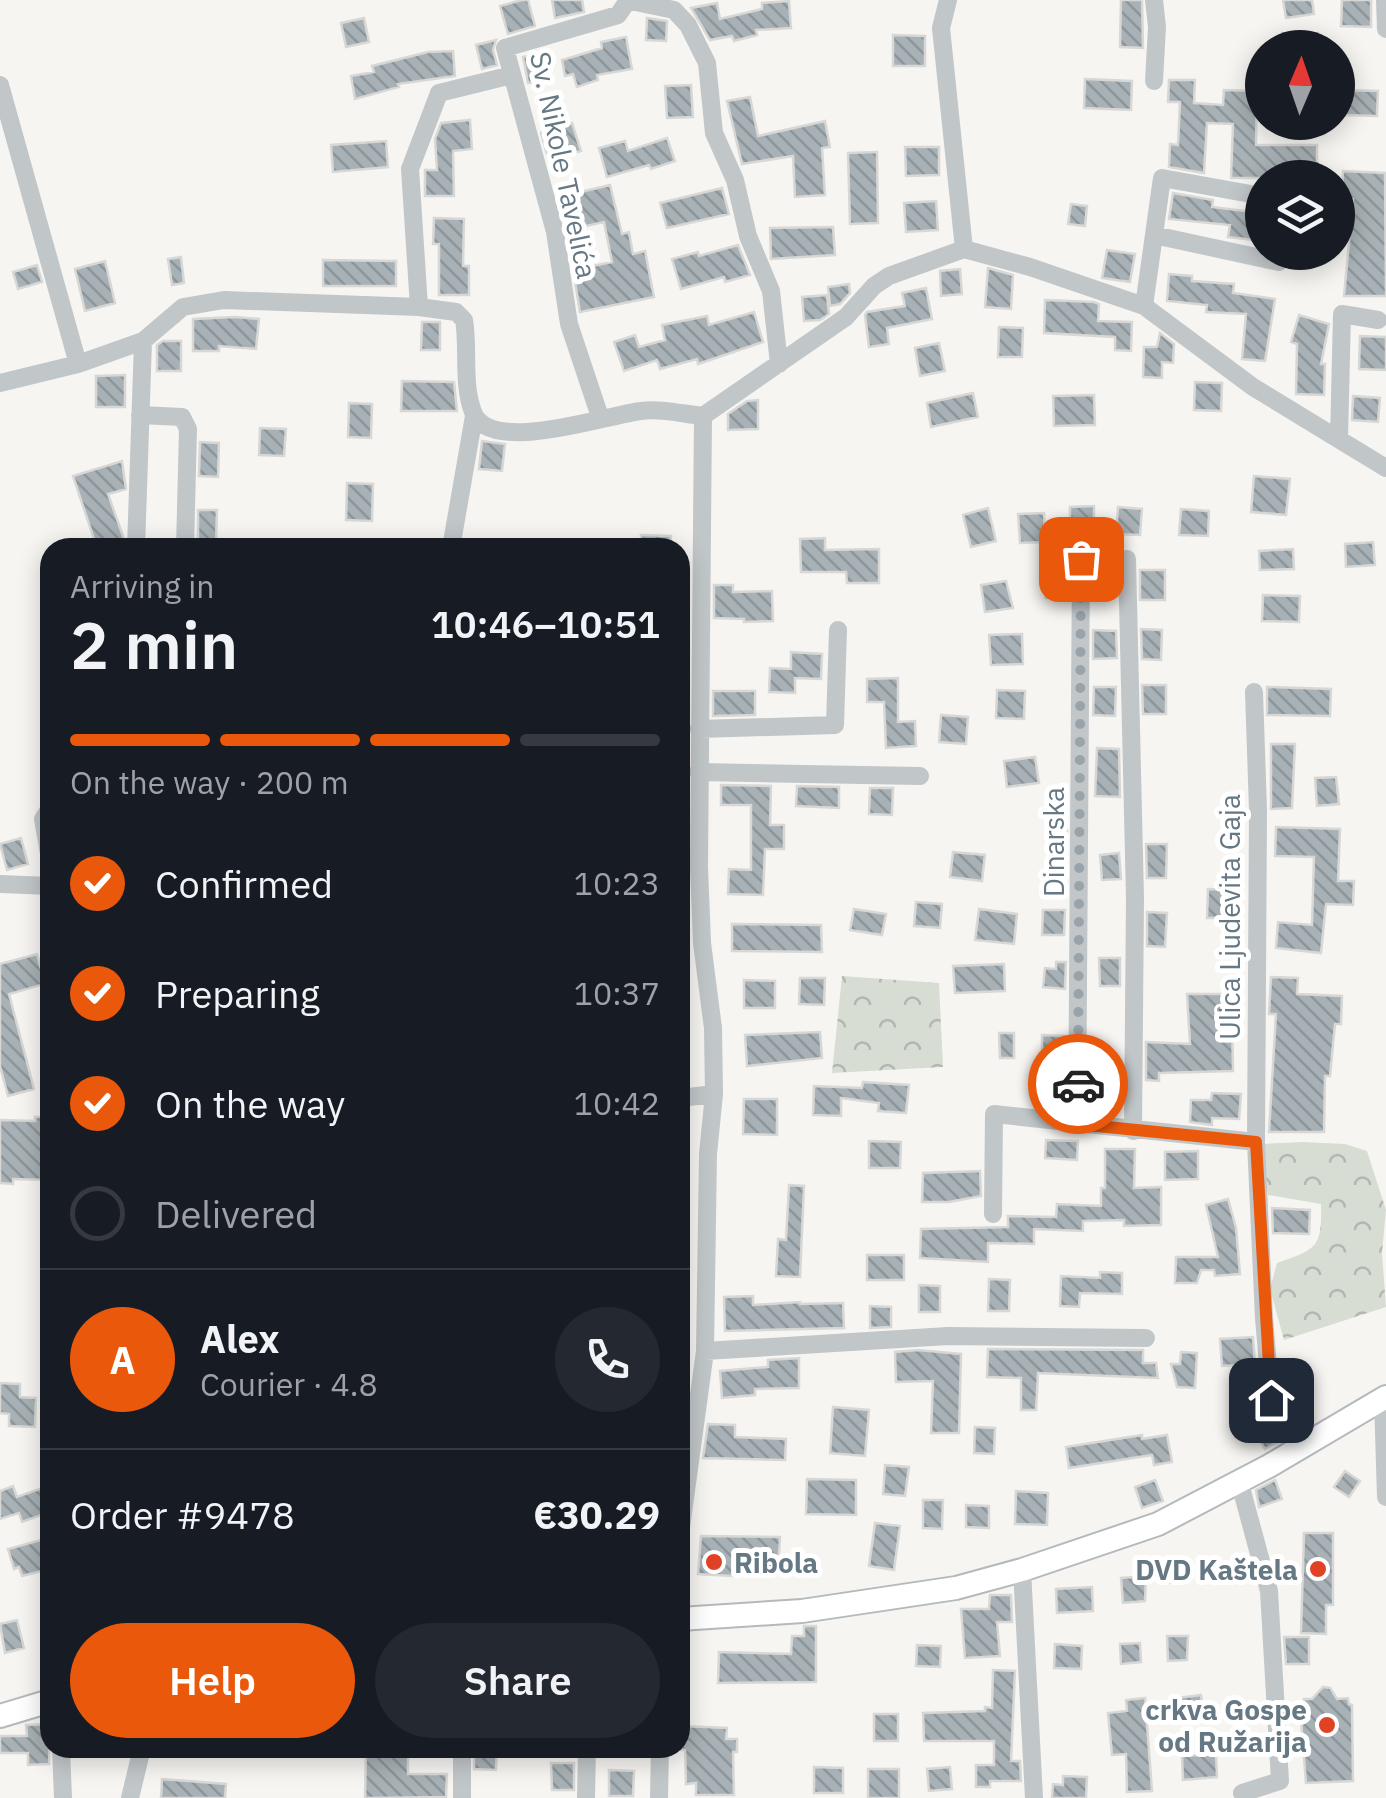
<!DOCTYPE html>
<meta charset="utf-8">
<style>
body{margin:0;font-family:"IBM Plex Sans",sans-serif;background:#242831;color:#f1f3f6;height:100vh;display:flex;flex-direction:column;font-size:38px;white-space:nowrap}
*{box-sizing:border-box;margin:0}
p{font-size:32px;color:#9ea1a6}
.icon{flex:none;width:55px;height:55px;fill:none;stroke:currentColor;stroke-width:2;stroke-linecap:round;stroke-linejoin:round}
.map{position:relative;flex:1;overflow:hidden}
.panel{position:absolute;left:40px;top:538px;width:650px;height:1220px;display:flex;flex-direction:column;background:#171b24;border-radius:30px;box-shadow:0 5px 25px #0003}
.panel>*{flex:none}
.needle{width:65px;rotate:2deg}
.fabs{position:absolute;left:1245px;top:30px;display:grid;gap:20px}
.fabs a{display:grid;place-items:center;width:110px;height:110px;border-radius:50%;background:#171b24;box-shadow:0 5px 25px #0003;font-size:50px}
.pin{position:absolute;display:grid;place-items:center;width:85px;height:85px;color:#fff;margin:-42px;border-radius:20px;box-shadow:0 5px 15px #0006}
.courier{position:absolute;display:grid;place-items:center;width:100px;height:100px;margin:-50px;border:8px solid #ea580c;border-radius:50%;background:#fff;color:#222;box-shadow:0 2px 12px #0007}
.head em{font-style:normal;font-weight:600}
.head div{display:flex;flex-direction:column-reverse}
.head{display:flex;align-items:center;justify-content:space-between;height:170px;padding:0 30px}
h1{font-size:65px;font-weight:600;line-height:75px}
.bar{display:grid;grid-template-columns:repeat(4,1fr);gap:15px 10px;align-content:center;height:120px;padding:0 30px}
.bar i{height:12px;border-radius:8px;background:#363941}
.bar .on{background:#ea580c}
.bar p{grid-column:span 4}
.line{display:flex;align-items:center;gap:25px;padding:0 30px;border-top:2px solid #363941}
.line div{flex:1}
.round{display:grid;place-items:center;flex:none;width:105px;height:105px;border-radius:52px;background:#242831}
ol{padding:0 30px;list-style:none}
li{display:flex;align-items:center;gap:30px;height:110px}
li p{margin-inline-start:auto}
li .icon{padding:10px;border-radius:50%;background:#ea580c;color:#fff;stroke-width:4}
li:last-child{color:#9ea1a6}
li i{width:55px;height:55px;border:5px solid #363941;border-radius:50%}
.cta{display:flex;gap:20px;margin-top:auto;padding:20px 30px}
.cta a{flex:1;height:115px;border-radius:60px;background:#ea580c;color:#fff;font-size:40px;font-weight:600;line-height:115px;text-align:center}
.cta a+a{background:#242831;color:#f1f3f6}
.map>svg:first-child{display:block}
</style>
<div class="map">
<svg width="1386" height="1798" viewBox="0 0 1386 1798">
<defs>
<pattern id="forest-crowns" width="20" height="18" patternUnits="userSpaceOnUse" patternTransform="scale(2.5)"><rect width="20" height="18" fill="#d7ddd3"/><path d="M2 6a3 3 0 1 1 6 0M12 15a3 3 0 1 1 6 0" fill="none" stroke="#b2b8b1"/></pattern>
<pattern id="building-back-hatch" width="6" height="6" patternUnits="userSpaceOnUse" patternTransform="scale(2.5)"><rect width="6" height="6" fill="#a8b1b5"/><path d="M-1 5l2 2M0 0l6 6M5-1l2 2" fill="none" stroke="#8c9599"/></pattern>
</defs>
<rect width="100%" height="100%" fill="#f6f5f2"/>
<path fill="url(#forest-crowns)" d="M842,976l97,7 4,84 -111,6z
M1303,1142l42,2 22,7 19,59 -4,43 4,54 -102,33 -14,-51 7,-26c40,-14 45,-15 44,-59l-53,-9 -6,-51z"/>
<path fill="url(#building-back-hatch)" stroke="#d7d7d5" stroke-width="2.5" d="M522,0h6l7,26 -27,8 -8,-28z
M552,0h30l2,12 -29,6z
M1121,0h21l1,48 -23,-1z
M1283,0h29l2,14 -28,4z
M1342,0h29v27l-30,-1z
M789,1l2,27 -35,2 1,5 -23,6 -2,-5 -22,4 -19,-32 26,-5 3,16 42,-10v-6z
M364,18l5,24 -23,5 -5,-24z
M647,18l20,3 -1,20 -20,-1z
M893,35l32,1v30h-32z
M626,37l6,32 -35,6 1,5 -21,7 -4,-13 -8,2 -3,-16 40,-12 -1,-6z
M496,40l-3,10 4,15 -15,4 -6,-24z
M453,51l2,25 -57,8 1,3 -44,12 -4,-23 23,-4 -2,-6 56,-14z
M543,53l8,26 -23,4 -5,-26z
M1085,79l47,2 -1,29 -47,-2z
M1169,80h26l-1,23 29,2 1,-15 33,1 -1,54h61v33h-86l2,-54 -26,-1 -3,50 -35,-6 1,-23 8,1 2,-43h-12z
M691,85l2,32 -26,1 -2,-32z
M1344,90l34,1 -1,25 -34,-1z
M750,97l8,39 67,-15 5,26 -8,1 3,47 -30,2 -2,-41 -51,8 -15,-63z
M470,120l2,29 -19,2 1,45h-29v-26h12l-2,-31 6,-16z
M572,123l9,28 -32,10 -8,-28z
M667,138l8,23 -24,8 -2,-4 -42,12 -8,-29 26,-7 3,10z
M386,141l2,26 -55,5 -2,-27z
M905,147h34v28l-33,1z
M877,152l1,71 -28,1 -2,-71z
M1343,171l42,2 1,123h-42l9,-97h-11z
M610,185l12,49 7,-2 4,22 12,-3 9,46 -74,15 -7,-42 39,-8 -8,-40 -36,8 -8,-33z
M722,188l7,26 -62,14 -7,-25z
M1173,193l40,7 -1,7 50,6v28l-34,-4 2,-12 -61,-6z
M936,201l2,29 -32,2 -2,-29z
M1071,204l16,2 -2,20 -17,-2z
M434,218l30,1 -1,47h6v29h-30v-51h-6z
M833,227l2,28 -64,4 -1,-31z
M738,245l12,30 -25,7 -1,-5 -43,12 -9,-30 26,-7 1,4z
M1107,250l28,4 -5,28 -28,-4z
M181,257l3,26 -12,2 -4,-26z
M323,260l73,1v25h-73z
M105,261l10,42 -30,8 -10,-42z
M37,265l5,17 -24,7 -5,-17z
M988,268l25,7 -2,34 -26,-2z
M960,269l2,25 -21,2 -1,-25z
M1169,274l23,2v5l42,3 -1,9 42,6 -10,62 -23,-2 4,-45 -40,-2 1,-7 -40,-4z
M849,284l1,9 -10,11 -10,2 -2,-19z
M926,288l6,31 -45,9 2,16 -20,3 -4,-32 2,-3 38,-6 -3,-13z
M827,295l2,19 -9,6 -16,1 -2,-24z
M1045,300l49,2 5,2 -1,17 34,1 -1,29 -16,-1v-13l-71,-4z
M754,312l9,30 -65,22 -1,-5 -37,10 -3,-9 -33,11 -10,-29 21,-7 4,12 26,-7 -3,-15 45,-9 2,9z
M1299,315l30,9 -8,40h4l-1,31 -28,-1 1,-50 -6,-2z
M235,317l24,2 -3,30 -37,-3v5h-26v-32z
M422,322h18v28h-19z
M999,327l24,1 -1,29h-24z
M1160,333l14,11 -1,19 -11,-1v16l-19,-1 1,-30h13z
M1360,336l26,1v33l-27,-1z
M163,341h18v30h-24v-26z
M939,343l6,28 -25,5 -5,-28z
M125,375v32h-29v-31z
M402,381l52,1 3,29h-56z
M1195,382l27,1 -1,28 -27,-1z
M973,393l5,24 -47,10 -4,-24z
M1094,395l1,30 -41,1 -1,-30z
M1353,396l27,2 -2,24 -26,-2z
M758,400v29l-30,1v-16l19,-13z
M349,403l23,1 -1,34 -23,-1z
M260,428l26,1 -2,27 -25,-1z
M482,441l23,3 -3,27 -23,-2z
M200,442l19,1 -1,34 -19,-1z
M122,461l4,28 -18,5 16,45 -27,9 -24,-72z
M1254,476l36,3 -4,36 -35,-3z
M347,483l26,1 -1,37 -26,-1z
M1094,506v29l-24,1v-29z
M1118,507l24,2 -2,26 -24,-1z
M988,508l8,33 -25,6 -8,-32z
M1181,509l28,2 -1,25 -29,-1z
M198,510h19l-1,32h-18z
M1044,513l1,29 -25,1 -2,-29z
M641,535l30,1 -1,12h-29z
M825,538v12l54,-1v34h-32l-1,-11h-45l-1,-33z
M1373,542l2,23 -29,2 -1,-23z
M1293,549l1,20 -34,1 -1,-19z
M1140,570h25v30h-25z
M1046,576h22v21l-22,1z
M1006,581l7,27 -28,4 -4,-27z
M714,585h19v7l39,-1 1,30 -29,1v-3l-30,-1z
M1263,595l37,1 -1,26 -37,-1z
M1141,629l21,1 -1,30 -19,-1z
M1093,630l23,1 1,27 -24,1z
M1022,634l1,30 -32,1 -2,-30z
M791,652l31,2 -1,25 -26,-1v15l-26,-1 1,-24 21,1z
M898,678v44l17,-1 1,25 -30,2 -2,-46h-17v-23z
M1142,685h24v29h-23z
M1094,687h22l-1,29 -22,-1z
M1267,687l64,2 -1,27 -63,-1z
M997,690l28,1 -1,28 -28,-1z
M713,691h42v24l-42,1z
M941,715l27,2 -2,27 -27,-2z
M1271,744h24l-3,64 -21,1z
M1097,748l22,1 1,48 -25,-1z
M1035,757l4,26 -32,4 -3,-26z
M1336,777l3,27 -22,2 -2,-28z
M721,785l50,1 -1,39h14v24h-19l-2,46 -35,-1 1,-25 22,1v-65h-30z
M797,786l42,1v21l-43,-2z
M870,788h23l-1,27 -23,-1z
M1276,827l64,2 -2,52h16l-1,24 -27,-1 -5,49 -45,-5 2,-26 34,3 2,-68 -39,-1z
M1050,829l17,1 -1,39 -19,-2z
M21,838l7,26 -21,6 -7,-26z
M1146,844h21l-1,34h-19z
M953,852l32,3 -3,26 -32,-4z
M1119,853l2,26 -19,1 -2,-25z
M1208,889l27,1 -1,28h-27z
M916,902l26,2 -2,24 -26,-2z
M854,909l32,5 -4,21 -32,-5z
M979,909l38,5 -3,30 -39,-4z
M1043,910h22l-1,25h-22z
M1147,912l20,1 -2,34 -18,-1z
M732,924l89,1 1,27 -90,-1z
M37,954l8,30 -36,10 25,95 -26,7 -8,-30v-102z
M1099,958h21v28h-20z
M1056,962h10l-1,27 -22,-2 2,-19 11,1z
M1004,964l1,27 -50,2 -2,-27z
M1271,977l27,1 -1,16 45,2 -1,28h-6l-5,52h-5l-1,56h-55l7,-118h-7z
M800,978h25l-1,27 -25,-1z
M744,980l31,1v27h-31z
M1187,994h51v25h-6l1,52 -74,2v8l-13,-1v-38l44,2z
M820,1032l2,26 -75,8 -2,-31z
M999,1033h15v25h-14z
M1042,1035l23,1v23l-23,-1z
M1098,1068l23,1v33l-24,-1z
M863,1082l46,3 -3,28 -28,-2 1,-8 -38,-5v18l-28,-1 1,-29 48,2z
M1037,1082l28,1v25l-29,-2z
M1212,1093l29,1 -2,25 -27,-1v7l-22,-3 1,-22h20z
M744,1099h33v36l-34,-1z
M35,1117h15v63l-37,-1v5l-13,-1v-63l35,1z
M1046,1140l32,1 -1,19 -32,-2z
M869,1141l32,1 -1,26h-31z
M1105,1149h30l-1,39 27,-1v38l-37,1v-6l-41,1v10l-49,-2v15l-46,-1v19l-68,-4 1,-29 87,-2v-11l48,1 1,-13 44,2v-18h4z
M1198,1151v28l-33,1v-28z
M980,1171l1,25 -32,6h-27l1,-29z
M789,1185l15,1 -4,91 -24,-1 2,-37 8,1z
M1228,1199l8,29 4,46 -25,2 -1,-6h-13l-4,13h-22l1,-26h42l-12,-52z
M1272,1208l38,2 -1,24 -36,-1z
M867,1255h37v25h-37z
M1100,1272l22,1v21l-42,-1 -1,14 -19,-1 1,-30 39,2z
M989,1279l21,1 -1,31h-21z
M919,1285l21,1v26h-21z
M753,1296v9l47,-3v2l43,-1 1,25 -119,3 -1,-34z
M870,1306l21,1v20l-21,1z
M1253,1337l2,27 -33,2 -2,-27z
M988,1349l155,1v13h13l2,15 -120,-5 -2,37h-15v-32l-34,-1z
M918,1350l43,4 -2,79h-28l2,-52 -37,1 -1,-30z
M1181,1352l16,1 -2,35 -18,-1 -6,-23h9z
M799,1358v30l-44,1v6l-33,3 -2,-27 48,-4v-7z
M0,1383l20,1v13l16,1 -1,29 -26,-1v-12l-9,-1z
M833,1407l36,3 -4,46 -35,-3z
M1266,1419l11,23 -12,7 -13,-22z
M708,1424l27,1v12l51,2 -1,21 -82,-2z
M975,1427l20,1 -1,26 -20,-1z
M1142,1435v4l25,-4 5,27 -18,3 -2,-10 -83,13 -3,-21z
M885,1465l24,2 -4,29 -22,-2z
M1345,1471l15,10 -11,16 -15,-10z
M807,1479l49,1v35l-50,-1z
M1155,1480l8,21 -21,7 -7,-21z
M1275,1480l7,19 -23,8 -3,-17z
M13,1486l4,11 25,-9 8,24 -28,10 -3,-9 -19,6v-28z
M1016,1491l32,2 -1,32 -32,-1z
M923,1500h20l-1,29 -19,-1z
M966,1505l23,1v22l-23,-1z
M875,1523l25,3 -6,44 -25,-4z
M1304,1533h29v72h-7v29l-25,-1z
M701,1536l79,1 -2,36 -45,-2 -1,5 -34,-2z
M48,1538l2,31 -28,7 -3,-9 -5,2 -6,-20z
M1164,1560h22l-1,22 -20,1z
M1146,1576l-1,25 -22,2 -2,-25z
M1092,1587l1,24 -36,2 -1,-24z
M990,1595h21l1,27h-15l3,34 -35,2 -4,-49h28z
M17,1620l7,28 -19,5 -5,-29z
M804,1626h12v56l-98,1 1,-31 72,2 1,-18h12z
M1167,1636h21l-1,24 -19,1z
M1284,1637h25v27h-23z
M1140,1643l1,19 -20,2 -1,-20z
M1055,1644l27,2 -1,23 -27,-1z
M917,1645l24,1 -1,21 -24,-1z
M993,1670l22,1 -4,90h9l1,20h-31v6h-14v-22h18v-24h-70l-1,-28 62,-2v-4l7,1z
M1323,1687l7,1 7,11 11,-1 1,6 3,1 1,76 -47,2 -6,-76h4v-8h8z
M1201,1695l3,24 -24,3 -3,-24z
M1145,1698l7,93 -25,1 -1,-38 -14,1 -4,-42 19,-2 -1,-11z
M874,1714h24v27h-24z
M50,1724l-1,40 -21,1v-12h-28v-17h27l-1,-11z
M682,1726l45,2 -1,11h11v13h-4l1,43h-38v-12l-10,1 -1,-34h-4z
M366,1748h42v26h39l-1,23 -81,1z
M474,1748l23,1 -1,21 -22,-1z
M1216,1754l1,23 -34,3 -1,-24z
M551,1763h23v27h-22z
M814,1767l29,1v25h-29z
M950,1767l2,22 -23,2 -2,-22z
M868,1769h31v29h-31z
M609,1770l25,1 -1,25h-24z
M1063,1776l24,1 -1,21h-34l1,-14 10,1z
M162,1779l64,5 -1,14h-64z"/>
<g fill="none" stroke-linecap="round" stroke-linejoin="round">
<defs>
<path id="major" d="M680,1619l122,-8 154,-23 66,-18 136,-46 111,-58 117,-69
M0,1716l50,-15"/>
</defs>
<use href="#major" stroke="#b4b9bc" stroke-width="26"/>
<path stroke="#c1c6c8" stroke-width="18" d="M626,0l48,10 14,15 19,38 7,70 21,47 13,56 23,55 8,73
M948,0l-7,28 23,221
M1385,0l1,29
M1154,81l3,-54 -3,-27
M0,85l78,279
M1154,235l125,27
M1144,306l18,-128 100,18
M419,307l-9,-138 29,-76 73,-18
M0,383l78,-19 65,-23 40,-34 41,-7 195,7 37,5 8,8c5,29 -2,63 9,92 16,44 133,3 168,-1 20,-3 42,3 62,5
M140,415l42,2 6,12 -3,119
M703,416l143,-99 28,-31 15,-10 75,-27 66,18 114,39 109,81 133,81
M600,417l-31,-93 -14,-92 -50,-184 113,-33 9,-13
M1339,439l3,-125 36,6
M136,548l7,-207
M451,548l23,-132
M1127,559l8,339 -2,233
M1254,692l4,118 -2,332 8,176 7,82 23,50
M699,729l136,-4 3,-95
M698,772l222,4
M50,808l-7,11 7,40
M0,884l50,2
M680,1098l34,-4
M1077,1125l4,-566
M993,1214l1,-100 262,28
M705,1351l243,-15 198,2
M1383,1399l3,98
M1239,1480l30,111 11,190 -38,12
M680,1535l25,-184 3,-197 6,-60 -1,-66 -11,-85 -3,-76 4,-451
M1022,1570l12,228
M61,1748l2,50
M462,1748v50
M130,1798l12,-50
M586,1798l1,-50
M659,1798l1,-50"/>
<use href="#major" stroke="#fff" stroke-width="22"/>
</g>
<g fill="none" stroke-linecap="round" stroke-linejoin="round">
<path stroke="#98a4aa" stroke-width="10" stroke-dasharray="0 18" d="M1078,1084l3,-525"/>
<path stroke="#ea580c" stroke-width="12" d="M1078,1084l-1,40 179,18 15,258"/>
</g>
<g fill="#e14226" stroke="#fff" stroke-width="4">
<circle cx="714" cy="1562" r="10"/>
<circle cx="1318" cy="1569" r="10"/>
<circle cx="1327" cy="1725" r="10"/>
</g>
<g text-anchor="middle" dominant-baseline="central" stroke-width="10" stroke-linejoin="round" paint-order="stroke">
<g font-size="28" fill="#657883" stroke="#fff">
<text transform="translate(564 165) rotate(78)">Sv. Nikole Tavelića</text>
<text transform="translate(1053 842) rotate(-90)">Dinarska</text>
<text transform="translate(1229 917) rotate(-90)">Ulica Ljudevita Gaja</text>
</g>
<g font-size="28" font-weight="bold" fill="#657883" stroke="#fff" text-anchor="end">
<text x="734" y="1562" text-anchor="start">Ribola</text>
<text x="1298" y="1569">DVD Kaštela</text>
<text x="1307" y="1709">crkva Gospe<tspan x="1307" dy="32">od Ružarija</tspan></text>
</g>
</g>
</svg>
<div class="fabs">
<a><svg class="needle" viewBox="-14 -14 28 28"><path d="M0-13l5 13h-10z" fill="#e53935"/><path d="M0 13l5-13h-10z" fill="#9ea1a6"/></svg></a>
<a><svg class="icon" aria-label="layers" viewBox="0 0 24 24"><path d="M12 4l9 5-9 5-9-5zM3 14l9 5 9-5"/></svg></a>
</div>
<div class="pin" style="left:1081px;top:559px;background:#ea580c"><svg class="icon" aria-label="bag" viewBox="0 0 24 24"><path d="M5 8h14l-1 12H6zM9 8a3 3 0 0 1 6 0"/></svg></div>
<div class="pin" style="left:1271px;top:1400px;background:#1f2937"><svg class="icon" aria-label="home" viewBox="0 0 24 24"><path d="M3 11l9-7 9 7M6 9v11h12V9"/></svg></div>
<div class="courier" style="left:1078px;top:1084px"><svg class="icon" aria-label="car" viewBox="0 0 24 24"><path d="M5 17H2v-5l4-1 3-4h7l3 4 3 1v5h-3M9 17h6M6 11h13"/><circle cx="7" cy="17" r="2"/><circle cx="17" cy="17" r="2"/></svg></div>
<section class="panel">
<div class="head"><div><h1>2 min</h1><p>Arriving in</p></div><em>10:46–10:51</em></div>
<div class="bar"><i class="on"></i><i class="on"></i><i class="on"></i><i></i><p>On the way · 200 m</p></div>
<ol>
<li><svg class="icon" aria-label="check" viewBox="0 0 24 24"><path d="M5 12l5 5 9-10"/></svg>Confirmed<p>10:23</p></li>
<li><svg class="icon" aria-label="check" viewBox="0 0 24 24"><path d="M5 12l5 5 9-10"/></svg>Preparing<p>10:37</p></li>
<li><svg class="icon" aria-label="check" viewBox="0 0 24 24"><path d="M5 12l5 5 9-10"/></svg>On the way<p>10:42</p></li>
<li><i></i>Delivered</li>
</ol>
<div class="line" style="height:180px"><b class="round" style="background:#ea580c;color:#fff">A</b><div><b>Alex</b><p>Courier · 4.8</p></div><a class="round"><svg class="icon" aria-label="phone" viewBox="0 0 24 24"><path d="M5 4h4l2 5-3 2q2 4 5 5l2-3 5 2v4C11 20 4 13 5 4z"/></svg></a></div>
<div class="line" style="height:130px"><div>Order #9478</div><b>€30.29</b></div>
<div class="cta"><a>Help</a><a>Share</a></div>
</section>
</div>
